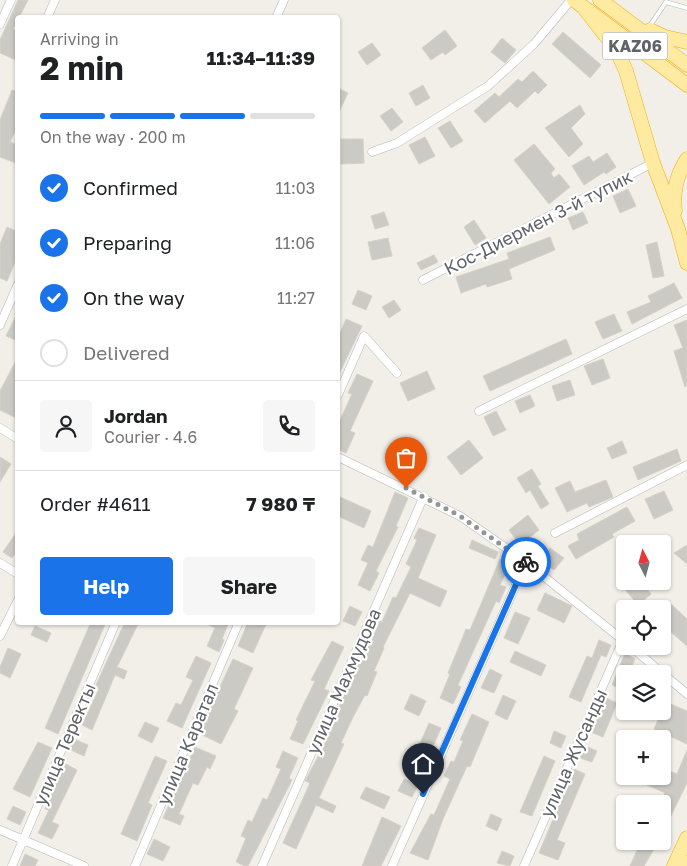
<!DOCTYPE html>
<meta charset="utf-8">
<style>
body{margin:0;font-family:"Golos Text",sans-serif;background:#f6f6f6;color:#202124;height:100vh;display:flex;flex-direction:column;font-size:19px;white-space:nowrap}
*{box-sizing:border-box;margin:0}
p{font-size:16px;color:#757577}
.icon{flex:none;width:28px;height:28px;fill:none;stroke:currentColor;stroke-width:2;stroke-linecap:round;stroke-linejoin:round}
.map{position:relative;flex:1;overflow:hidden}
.panel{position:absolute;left:15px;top:15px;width:325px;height:610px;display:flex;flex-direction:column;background:#fff;border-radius:5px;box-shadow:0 1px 4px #0004}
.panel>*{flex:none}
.needle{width:32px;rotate:354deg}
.fabs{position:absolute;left:616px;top:535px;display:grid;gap:10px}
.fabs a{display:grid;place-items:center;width:55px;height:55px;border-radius:5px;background:#fff;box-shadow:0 1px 4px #0004;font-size:25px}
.pin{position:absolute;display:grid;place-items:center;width:42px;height:42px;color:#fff;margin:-51px -21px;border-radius:50% 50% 50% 0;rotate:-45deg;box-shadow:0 0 5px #0007}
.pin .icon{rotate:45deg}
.courier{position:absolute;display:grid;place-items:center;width:50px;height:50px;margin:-25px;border:4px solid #1a73e8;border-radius:50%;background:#fff;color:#222;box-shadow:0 1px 6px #0007}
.summary em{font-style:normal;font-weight:700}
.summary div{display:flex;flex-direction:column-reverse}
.summary{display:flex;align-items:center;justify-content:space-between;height:85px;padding:0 25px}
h1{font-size:32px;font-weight:700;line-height:38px}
.bar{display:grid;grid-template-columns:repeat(4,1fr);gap:8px 5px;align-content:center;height:60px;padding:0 25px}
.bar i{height:6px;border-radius:4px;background:#e0e0e0}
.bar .on{background:#1a73e8}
.bar p{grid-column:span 4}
.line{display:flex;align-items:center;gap:12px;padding:0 25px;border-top:1px solid #e0e0e0}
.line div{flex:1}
.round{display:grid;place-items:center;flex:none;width:52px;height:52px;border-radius:5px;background:#f6f6f6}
ol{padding:0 25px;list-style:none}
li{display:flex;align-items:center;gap:15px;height:55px}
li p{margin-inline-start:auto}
li .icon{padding:5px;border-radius:50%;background:#1a73e8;color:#fff;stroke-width:4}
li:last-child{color:#757577}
li i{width:28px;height:28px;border:2px solid #e0e0e0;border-radius:50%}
.cta{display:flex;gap:10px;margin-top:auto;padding:10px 25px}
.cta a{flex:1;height:58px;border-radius:5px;background:#1a73e8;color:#fff;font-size:20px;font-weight:700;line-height:58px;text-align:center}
.cta a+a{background:#f6f6f6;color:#202124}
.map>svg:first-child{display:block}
</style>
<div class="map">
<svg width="687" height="866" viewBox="0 0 687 866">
<rect width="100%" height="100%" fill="#f1efe8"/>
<path fill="#cccac5" stroke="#d6d1c6" d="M18,0h10l-15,29 5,3v29l-18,-8v-13z
M445,30l12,16 -12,9 -2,-3 -12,8 -9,-12z
M563,32l38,33 -11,13 -38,-34z
M502,38l14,12 -11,13 -14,-11z
M372,43l9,12 -14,10 -9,-13z
M533,71l14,14 -9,9 -3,-3 -18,17 -7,-7 -25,22 -11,-12 21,-18 4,4 19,-18 4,3z
M423,85l7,13 -14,8 -7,-13z
M338,88l10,5 -10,21z
M12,90l6,2v34l-8,16 8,3v19l-18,-7v-37z
M580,105l5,9 -14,14 12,16 -14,13 -24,-29z
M392,108l11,14 -12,9 -11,-15z
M450,121l13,20 -12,7 -13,-20z
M425,137l10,19 -16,8 -10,-19z
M341,139h22l1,24 -23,1z
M534,144l21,25 -4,4 3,5 5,-4 11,13 -21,17 -35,-44z
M607,153l9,14 -10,7 -2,-2 -20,13 -12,-19 17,-10 4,6z
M628,189l8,17 -16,7 -7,-17z
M384,212l5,13 -14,4 -4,-13z
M583,212l5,11 -15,7 -5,-12z
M474,220l12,18 -11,7 -11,-18z
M7,227l11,5v23l-11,26 -7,-3v-34z
M550,237l5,13 -46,19 3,10 -25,8 -1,-3 -25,9 -5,-16 53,-18 -2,-6z
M388,238l4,18 -20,4 -4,-18z
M657,242l7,34 -11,2 -7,-33z
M434,255l4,7 -17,8 -4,-7z
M674,283l8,15 -50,26 -5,-12 24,-10 -3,-6z
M358,290l14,6 -6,14 -14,-6z
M394,300l7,10 -12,8 -7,-11z
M18,312v29l-12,-5z
M614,314l8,17 -19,8 -8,-17z
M346,319l16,7 -24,50v-38z
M687,320v66l-2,1 -11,-36 9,-3 -9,-23z
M566,339l6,15 -82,37 -7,-15z
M18,357v62l-18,-9v-19z
M603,359l7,19 -18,7 -8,-19z
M427,371l8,18 -27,12 -8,-18z
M357,374l16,7 -23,50 5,2 -9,20 -8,-4v-24l14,-31 -4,-1z
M570,380l5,15 -18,6 -5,-15z
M530,395l5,11 -15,7 -5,-12z
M496,411l10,19 -13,6 -9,-19z
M469,440l14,18 -22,17 -14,-18z
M622,441l5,12 -15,6 -5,-11z
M677,449l4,12 -43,19 -5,-13z
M0,457l11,7 -11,18z
M532,469l9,15 -3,2 11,18 -8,5 -11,-19 -4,3 -9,-15z
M606,480l7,17 -24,10 -2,-4 -20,9 -12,-24 15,-7 5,11z
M664,491l9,19 -19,9 -9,-20z
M395,492l13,6 -12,28 2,1 -22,44 3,2 -9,18 -12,-6 10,-22 -7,-3 7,-15 5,2z
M338,496l33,15 -7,17 -26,-12z
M627,507l8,14 -23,13 2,3 -38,22 -8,-13 11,-6 -2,-6z
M528,515l11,15 -19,15 -11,-15z
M419,528l17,7 -18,43 29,13 -7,16 -30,-14 -27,54 1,1 -10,23 3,1 -10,24 -2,-1 -12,22 -12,26 3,1 -25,54 17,8 -3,7 -17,-8 -20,44 -13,-6 27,-60 -5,-2 25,-47 -3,-1 42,-92 2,1 9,-21 2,1 11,-25 3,1 15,-31 -5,-3 11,-24 -3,-2z
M18,530v20l-6,8 -9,-6z
M472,540l26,12 -3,7 -26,-11z
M687,545v19l-13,-11z
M550,548l14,10 -10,12 -13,-9z
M500,559l10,4 -10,22 6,2 -7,16 -3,-2 -38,84 3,2 -8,17 -13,-6 10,-24 -2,-1 12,-29 6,-15 4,1z
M632,581h9l10,13 -13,11 -14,-17z
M545,593l27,13 -8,17 -27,-13z
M671,604l16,15v27l-25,-22v-10z
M350,606l12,6 -7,14 -12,-5z
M515,612l15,6 -12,26 -14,-6z
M91,622h15l-48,112 -13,-6z
M125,622h14l-22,45 10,4 -3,8 -9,-4 -23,55 -10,-5 17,-36 -4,-2z
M203,622h26l-7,17 2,1 -5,12 -12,-6 8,-18z
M248,622h19l-14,31 -15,-7z
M35,626l16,7 -4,9 -16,-7z
M599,640l12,5 -5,12 -5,-2 -20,47 -12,-5 18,-41 5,2z
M332,641l12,6 -20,42 5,2 -26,53 -13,-5 8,-18 -2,-1 19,-39 -4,-1z
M8,648l13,6 -11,24 -10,-5v-6z
M515,651l31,14 -5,11 -31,-14z
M625,653l10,6 -5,12 -5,-2 -1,21 -12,-5z
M196,656l15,7 -29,65 -15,-7 9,-18 5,2 12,-25 -7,-3z
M233,659l20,9 -19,41 4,2 -17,33 -23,-11z
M490,669l12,6 -8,18 -13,-5z
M411,694l15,7 -7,15 -15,-7z
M503,695l13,6 -9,19 -12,-6z
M606,698l11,5 -14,34 -12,-5z
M666,702l21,9v33l-33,-15z
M472,714l17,8 -19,45 -3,-1 -24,53 -15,41 -18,-7 21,-39 3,1 16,-36 -6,-3 7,-15 3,1 9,-21 -3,-1z
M145,722l14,6 -7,15 -14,-7z
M429,723l12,5 -10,23 3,2 -6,15 -16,-7z
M554,731l12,5 -5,12 -11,-5z
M74,739l14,6 -4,11 -15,-7z
M38,742l14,6 -22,49 -17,-8z
M585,746l12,5 -5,11 -12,-4z
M195,747l21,9 -6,13 -3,-2 -9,18 -5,-2 -14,31 5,2 -4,9 -17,-7z
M687,750v33l-25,51v-30h-2l5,-11 -38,-17h35v-8l15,6z
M283,751l15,7 -9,20 3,2 -44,86h-3l-9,-4 10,-24 -5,-2 7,-16 4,2 11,-24 4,2 14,-31 -5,-2z
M155,756l12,5 -19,42 4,2 -15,36 -16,-7z
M544,756l11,5 -23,55 -12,-4z
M64,763l13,7 -25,52 7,3 -7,14 -14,-6 11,-23 -4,-1z
M574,769l11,5 -28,66 8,3 -7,17 -19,-7z
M404,779l14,6 -6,12 -14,-6z
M366,787l24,10 -6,12 -24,-11z
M13,806l13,6 -6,13 -13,-6z
M491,814l11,5 -5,12 -11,-5z
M382,817l19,9 -20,40h-19z
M154,839l16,8 -7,14 -16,-7z
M628,841h31l-15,25h-14l9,-20z
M502,851l12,5 -4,10 -13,-3z
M25,854l13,6 -3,6h-15z"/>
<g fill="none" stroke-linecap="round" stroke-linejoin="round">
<defs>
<path id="service" d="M649,27l17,-25 21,6"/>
<path id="minor" d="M47,18l8,-18
M276,18l8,-18
M0,24l11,-24
M372,152l25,-9 91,-57 46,-42 37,-44
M423,280l230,-117
M0,325l18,-41
M338,395l26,-59 33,37
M479,411l208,-102
M0,428l18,11
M338,457l122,59 66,46 99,80
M555,533l132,-68
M0,563l18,11
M0,636l18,-36
M630,646l57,48
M0,830l84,36
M12,866l104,-244
M135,866l104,-244
M262,866l162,-370
M392,866l134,-304
M524,866l99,-226"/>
<path id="trunk" d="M574,0l113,85
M600,0l87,65
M584,8l32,41 10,22 27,92 25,66 9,34
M650,30l15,7 22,5
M675,211c-2,-20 1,-35 12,-52
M674,866l13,-28
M686,866l1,-3"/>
</defs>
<use href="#service" stroke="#b5b8bc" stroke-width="5"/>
<use href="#minor" stroke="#b5b8bc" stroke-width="9"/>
<use href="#trunk" stroke="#f9ab00" stroke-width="15"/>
<use href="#service" stroke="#fff" stroke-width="4"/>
<use href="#minor" stroke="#fff" stroke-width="8"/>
<use href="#trunk" stroke="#feeaa1" stroke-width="14"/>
</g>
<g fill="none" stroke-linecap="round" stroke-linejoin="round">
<path stroke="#929495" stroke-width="5" stroke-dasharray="0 9" d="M406,488l54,28 66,46"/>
<path stroke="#1a73e8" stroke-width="6" d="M423,794l103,-232"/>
</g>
<g text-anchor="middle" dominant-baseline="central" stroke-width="4.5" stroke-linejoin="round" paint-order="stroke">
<rect fill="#fff" stroke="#8f9295" stroke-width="1" x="602.5" y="32.5" width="65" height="27" rx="4"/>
<g font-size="16" font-weight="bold" fill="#5f6368">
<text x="635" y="46">KАZ06</text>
</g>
<g font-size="18" fill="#5f6368" stroke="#fff">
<text transform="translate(538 222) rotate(-27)">Кос-Диермен 3-й тупик</text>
<text transform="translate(343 681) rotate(-66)">улица Махмудова</text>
<text transform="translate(64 744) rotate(-67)">улица Теректы</text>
<text transform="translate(187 744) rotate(-67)">улица Каратал</text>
<text transform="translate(573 753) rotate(-66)">улица Жусанды</text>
</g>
</g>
</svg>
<div class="fabs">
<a><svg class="needle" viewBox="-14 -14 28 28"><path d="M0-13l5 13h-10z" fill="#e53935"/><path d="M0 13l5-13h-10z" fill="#757577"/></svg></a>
<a><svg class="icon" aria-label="locate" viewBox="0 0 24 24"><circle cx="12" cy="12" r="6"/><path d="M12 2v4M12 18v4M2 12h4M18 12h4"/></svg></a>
<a><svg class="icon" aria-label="layers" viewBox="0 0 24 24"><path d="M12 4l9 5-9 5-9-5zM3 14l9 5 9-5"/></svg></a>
<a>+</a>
<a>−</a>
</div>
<div class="pin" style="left:406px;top:488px;background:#ea580c"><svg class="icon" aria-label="bag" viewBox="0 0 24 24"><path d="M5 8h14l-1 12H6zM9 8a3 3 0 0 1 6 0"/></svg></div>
<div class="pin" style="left:423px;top:794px;background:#1f2937"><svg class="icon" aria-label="home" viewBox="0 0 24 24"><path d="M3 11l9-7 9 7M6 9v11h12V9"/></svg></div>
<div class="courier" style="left:526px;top:562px"><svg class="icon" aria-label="bike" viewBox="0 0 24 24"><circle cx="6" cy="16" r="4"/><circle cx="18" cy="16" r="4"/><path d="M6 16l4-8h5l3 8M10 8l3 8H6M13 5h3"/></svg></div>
<section class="panel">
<div class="summary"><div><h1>2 min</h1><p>Arriving in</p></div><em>11:34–11:39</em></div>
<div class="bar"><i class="on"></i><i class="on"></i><i class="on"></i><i></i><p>On the way · 200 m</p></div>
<ol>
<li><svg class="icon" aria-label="check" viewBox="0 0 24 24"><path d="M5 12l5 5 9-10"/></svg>Confirmed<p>11:03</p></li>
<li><svg class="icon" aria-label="check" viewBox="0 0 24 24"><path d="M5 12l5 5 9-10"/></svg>Preparing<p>11:06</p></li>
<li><svg class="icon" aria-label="check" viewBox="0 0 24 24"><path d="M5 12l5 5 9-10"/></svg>On the way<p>11:27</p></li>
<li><i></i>Delivered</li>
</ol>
<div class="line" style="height:90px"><a class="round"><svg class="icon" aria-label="person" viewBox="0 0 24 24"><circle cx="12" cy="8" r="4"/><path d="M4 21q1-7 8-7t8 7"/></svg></a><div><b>Jordan</b><p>Courier · 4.6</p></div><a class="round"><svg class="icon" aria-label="phone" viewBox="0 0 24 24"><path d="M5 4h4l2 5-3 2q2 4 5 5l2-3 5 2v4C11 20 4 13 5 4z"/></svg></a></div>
<div class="line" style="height:65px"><div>Order #4611</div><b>7 980 ₸</b></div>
<div class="cta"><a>Help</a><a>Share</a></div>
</section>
</div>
